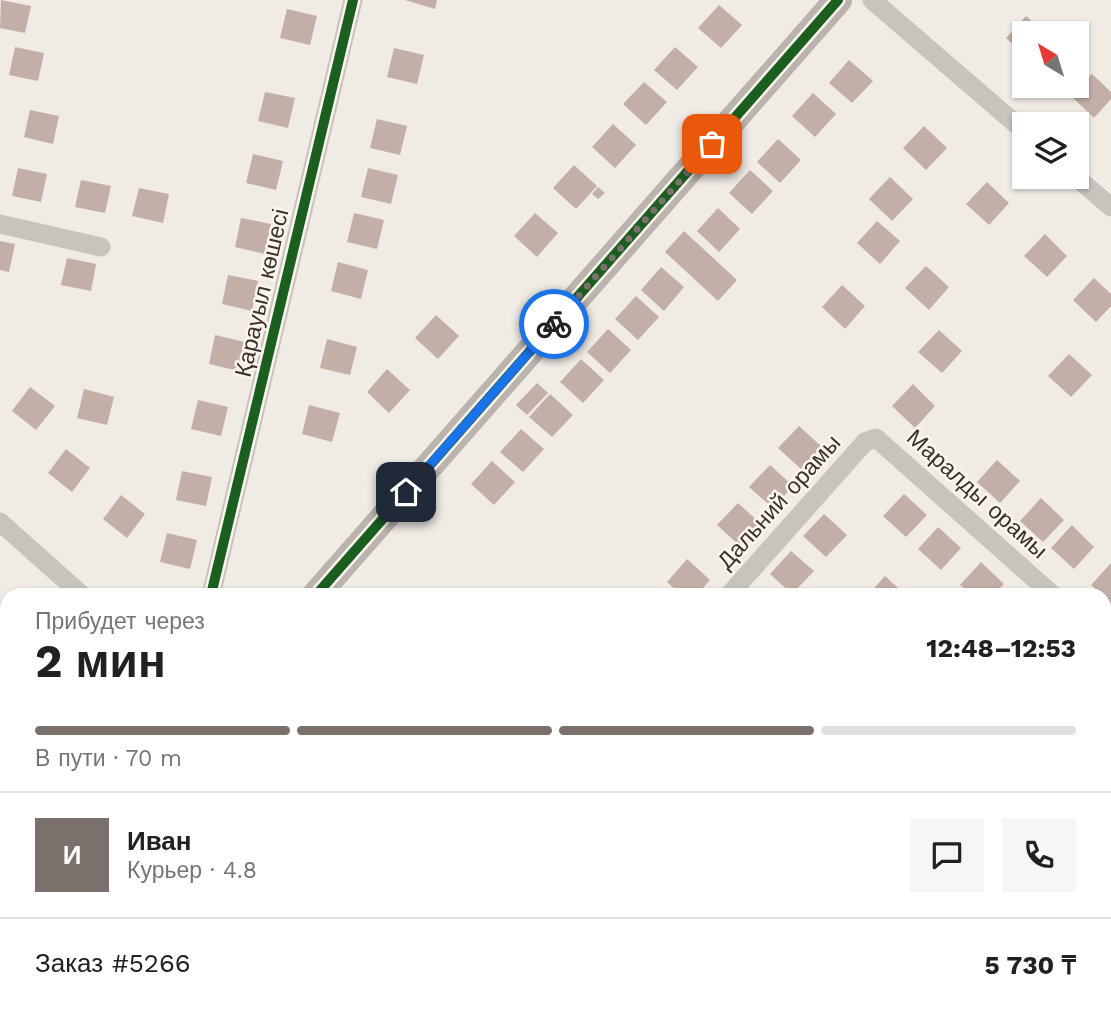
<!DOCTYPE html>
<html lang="ru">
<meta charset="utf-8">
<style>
body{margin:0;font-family:"Work Sans",sans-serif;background:#f6f6f6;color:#202124;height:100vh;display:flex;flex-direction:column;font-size:26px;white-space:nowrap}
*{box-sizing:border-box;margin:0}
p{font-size:23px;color:#757577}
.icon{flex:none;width:38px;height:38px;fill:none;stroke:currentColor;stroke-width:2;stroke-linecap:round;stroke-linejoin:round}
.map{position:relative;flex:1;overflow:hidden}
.panel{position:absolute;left:0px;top:588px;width:1111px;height:434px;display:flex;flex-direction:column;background:#fff;border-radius:21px 21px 0 0;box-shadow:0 2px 5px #0004}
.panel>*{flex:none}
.needle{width:46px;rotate:322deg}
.tools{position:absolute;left:1012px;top:21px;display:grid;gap:14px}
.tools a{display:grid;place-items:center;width:77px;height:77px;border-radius:0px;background:#fff;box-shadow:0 2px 5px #0004;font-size:35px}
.pin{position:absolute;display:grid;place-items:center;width:60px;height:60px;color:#fff;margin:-30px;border-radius:14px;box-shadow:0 4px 10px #0006}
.courier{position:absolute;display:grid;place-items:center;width:70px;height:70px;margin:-35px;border:5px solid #1a73e8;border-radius:50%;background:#fff;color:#222;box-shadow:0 2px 9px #0007}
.headline em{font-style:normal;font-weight:700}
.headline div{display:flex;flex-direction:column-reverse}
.headline{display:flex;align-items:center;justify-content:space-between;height:119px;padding:0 35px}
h1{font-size:46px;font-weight:700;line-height:52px}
.bar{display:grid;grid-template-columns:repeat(4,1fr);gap:10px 7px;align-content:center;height:84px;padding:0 35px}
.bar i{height:9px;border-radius:5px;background:#e0e0e0}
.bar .current{background:#7a716c}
.bar p{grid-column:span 4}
.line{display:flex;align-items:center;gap:18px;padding:0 35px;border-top:2px solid #e0e0e0}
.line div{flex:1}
.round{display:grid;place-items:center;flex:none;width:74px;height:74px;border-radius:0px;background:#f6f6f6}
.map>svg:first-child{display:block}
</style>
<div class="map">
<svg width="1111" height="1022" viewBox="0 0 1111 1022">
<rect width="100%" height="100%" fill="#f0ebe5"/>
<path fill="#c3afa7" d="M1,0l30,6 -6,27 -25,-5z
M405,0h32l-2,9z
M719,5l23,20 -21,23 -23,-20z
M287,9l30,7 -7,29 -30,-7z
M1026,16l19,17h-21v22l-18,-17z
M15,47l29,6 -6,28 -29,-6z
M675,47l23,20 -21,23 -23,-20z
M394,48l30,7 -7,29 -30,-7z
M849,60l24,21 -21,22 -23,-20z
M1092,74l19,18v7l-17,19 -23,-22z
M644,82l23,20 -21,23 -23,-21z
M265,92l30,6 -7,30 -30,-7z
M813,93l23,21 -21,23 -23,-21z
M30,110l29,6 -6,28 -29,-7z
M377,119l30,7 -7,29 -30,-7z
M613,124l23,21 -21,23 -23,-21z
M924,126l23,22 -21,22 -23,-22z
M778,139l23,21 -21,23 -23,-21z
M253,154l30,7 -7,29 -30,-7z
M574,165l23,21 -21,23 -23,-21z
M18,168l29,6 -6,28 -29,-6z
M368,168l30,7 -7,29 -30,-7z
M750,170l23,21 -21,23 -23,-21z
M890,177l23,22 -21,22 -23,-22z
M81,180l30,6 -6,27 -30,-6z
M987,182l22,21 -20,22 -23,-21z
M598,187l7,6 -7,6 -6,-5z
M139,188l30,6 -6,29 -31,-7z
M718,208l22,21 -21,23 -22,-21z
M354,213l30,7 -7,29 -30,-7z
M535,213l23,20 -21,24 -23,-21z
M241,218l30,6 -6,30 -30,-7z
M877,221l23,20 -20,23 -23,-21z
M684,231l53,49 -19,21 -53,-49z
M1045,234l22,22 -20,21 -23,-21z
M0,241l15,3 -6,28 -9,-2z
M67,258l29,6 -5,27 -30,-6z
M338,262l30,8 -7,29 -30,-8z
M926,266l23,21 -20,23 -24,-22z
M661,267l23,20 -20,24 -23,-21z
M228,275l30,6 -6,30 -30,-7z
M1094,278l17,16v12l-15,16 -23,-22z
M842,285l23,21 -20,23 -23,-22z
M636,296l23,21 -21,23 -23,-21z
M436,315l23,21 -21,23 -23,-21z
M608,329l23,21 -21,23 -23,-21z
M939,330l23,21 -20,22 -24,-21z
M215,335l30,7 -6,29 -30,-7z
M327,339l30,8 -7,28 -30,-7z
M1069,354l23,21 -21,22 -23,-21z
M581,359l23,21 -21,23 -23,-21z
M387,369l23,21 -21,23 -22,-21z
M537,383l11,10 -21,22 -11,-10z
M913,384l22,22 -20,22 -23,-22z
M30,387l25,19 -19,24 -24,-19z
M84,389l30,8 -7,28 -30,-7z
M550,394l23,21 -21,22 -23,-20z
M198,400l30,7 -7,29 -30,-7z
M309,405l31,8 -8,29 -30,-8z
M799,426l23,21 -21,22 -23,-21z
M521,429l23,20 -21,23 -23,-20z
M66,449l24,19 -18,24 -24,-19z
M997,460l23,21 -20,22 -23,-21z
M492,461l23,21 -21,23 -23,-21z
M770,465l23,21 -20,22 -24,-21z
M182,471l30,6 -6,29 -30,-6z
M904,494l23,21 -21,22 -23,-21z
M121,495l24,19 -18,24 -24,-19z
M1041,498l23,22 -21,22 -23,-21z
M738,503l23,21 -21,22 -23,-21z
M824,514l23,21 -21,22 -23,-21z
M1072,525l22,22 -20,22 -23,-21z
M938,527l23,21 -20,22 -23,-21z
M167,533l30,7 -7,29 -30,-7z
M791,551l23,20 -22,23 -22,-20z
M687,559l23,21 -13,15h-16l-14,-13z
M981,562l23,22 -11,11h-21l-12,-10z
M1111,563v40l-20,-18z
M885,576l21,19h-38z
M1111,699v20l-7,-6v-6z
M1111,905v57l-7,7v-57z
M151,1015h19l8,7h-33z
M861,1015h64l6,5 -76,2z"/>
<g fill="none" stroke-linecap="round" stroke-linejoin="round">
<path stroke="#c9c3be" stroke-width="10" d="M6,638l1,2
M0,972l7,-8
M700,1022l6,-7"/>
<path stroke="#c9c3be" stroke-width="19" d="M872,0l152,131
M1076,177l35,30
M0,224l101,23
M0,522l82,73
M211,595l142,-595
M729,595l136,-153 11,-4 177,157
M1104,640l7,6
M1104,671l7,-7
M103,1015l8,7
M1097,1015l8,7"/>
<path stroke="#bab3ae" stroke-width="28" d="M316,595l522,-595
M567,1015l9,7"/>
<defs>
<path id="cycleway" d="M211,595l142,-595
M316,595l522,-595"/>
</defs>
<use href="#cycleway" stroke="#fbf5ee" stroke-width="15"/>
<use href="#cycleway" stroke="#1b5e20" stroke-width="10"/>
</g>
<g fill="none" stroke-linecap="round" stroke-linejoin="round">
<path stroke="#7a716c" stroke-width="7" stroke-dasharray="0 12.6" d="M554,324l158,-180"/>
<path stroke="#1a73e8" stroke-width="9" d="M406,492l148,-168"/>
</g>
<g text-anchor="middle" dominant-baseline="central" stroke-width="5" stroke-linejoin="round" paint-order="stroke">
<g font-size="23" fill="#3b302b" stroke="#fbf5ee">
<text transform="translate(262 293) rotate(-77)">Қарауыл көшесі</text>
<text transform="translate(977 494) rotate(42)">Маралды орамы</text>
<text transform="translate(779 502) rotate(-48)">Дальний орамы</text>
</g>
</g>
</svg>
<div class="tools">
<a><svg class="needle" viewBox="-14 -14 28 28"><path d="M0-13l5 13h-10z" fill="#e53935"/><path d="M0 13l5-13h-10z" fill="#757577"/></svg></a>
<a><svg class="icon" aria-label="layers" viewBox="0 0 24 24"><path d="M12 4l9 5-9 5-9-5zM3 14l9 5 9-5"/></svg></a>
</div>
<div class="pin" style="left:712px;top:144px;background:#ea580c"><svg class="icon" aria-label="bag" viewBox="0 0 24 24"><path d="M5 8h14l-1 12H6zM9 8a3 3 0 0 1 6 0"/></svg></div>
<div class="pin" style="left:406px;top:492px;background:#1f2937"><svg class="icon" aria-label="home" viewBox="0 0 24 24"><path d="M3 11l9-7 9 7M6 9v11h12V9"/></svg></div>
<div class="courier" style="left:554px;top:324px"><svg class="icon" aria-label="bike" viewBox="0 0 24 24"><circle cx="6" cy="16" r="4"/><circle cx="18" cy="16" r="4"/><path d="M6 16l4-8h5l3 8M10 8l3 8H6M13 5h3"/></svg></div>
<section class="panel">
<div class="headline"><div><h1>2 мин</h1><p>Прибудет через</p></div><em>12:48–12:53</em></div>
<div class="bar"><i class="current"></i><i class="current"></i><i class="current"></i><i></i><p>В пути · 70 m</p></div>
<div class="line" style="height:126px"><b class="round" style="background:#7a716c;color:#fff">И</b><div><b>Иван</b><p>Курьер · 4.8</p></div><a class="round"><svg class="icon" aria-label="chat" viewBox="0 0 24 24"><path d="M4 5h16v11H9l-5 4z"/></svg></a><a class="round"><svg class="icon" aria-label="phone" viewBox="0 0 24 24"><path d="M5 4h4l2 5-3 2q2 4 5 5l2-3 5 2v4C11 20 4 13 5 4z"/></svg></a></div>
<div class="line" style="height:91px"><div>Заказ #5266</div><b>5 730 ₸</b></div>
</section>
</div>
